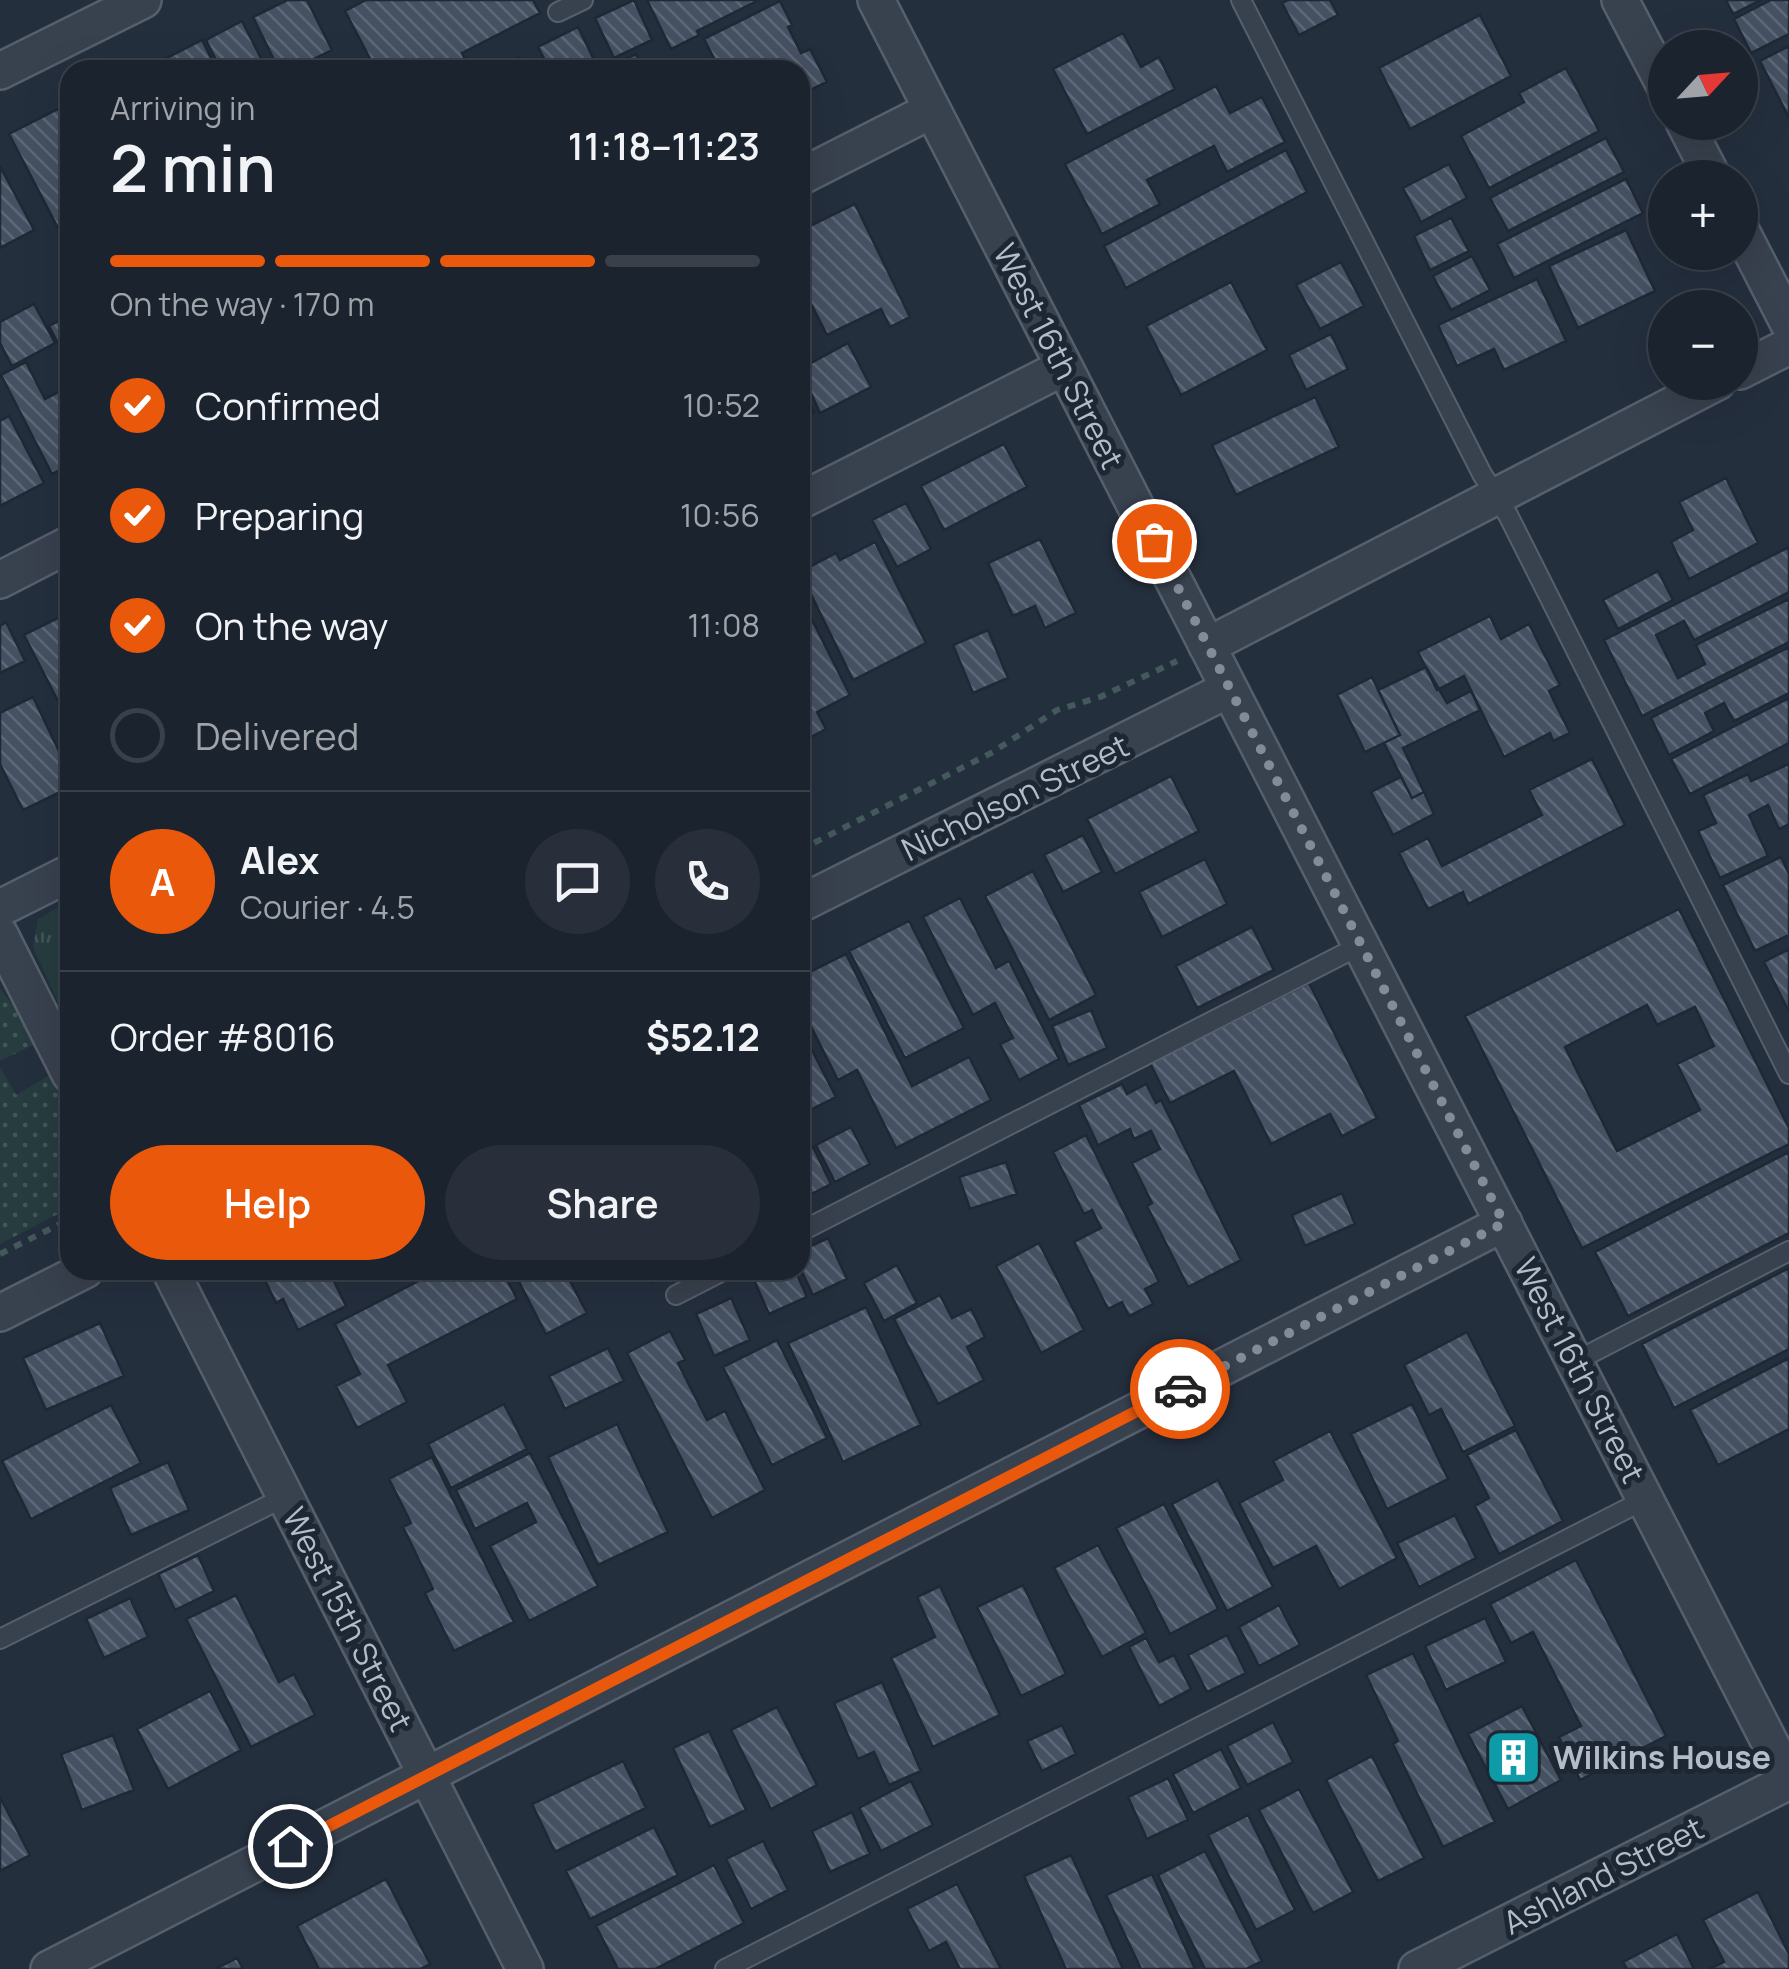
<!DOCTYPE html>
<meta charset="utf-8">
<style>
body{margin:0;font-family:Manrope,sans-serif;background:#282f3a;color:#f1f3f6;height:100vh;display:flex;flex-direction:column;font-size:38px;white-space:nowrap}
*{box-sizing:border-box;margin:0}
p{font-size:32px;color:#a0a4aa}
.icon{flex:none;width:55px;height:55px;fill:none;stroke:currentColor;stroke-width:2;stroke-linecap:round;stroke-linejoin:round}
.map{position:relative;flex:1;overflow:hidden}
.side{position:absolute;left:60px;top:60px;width:750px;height:1220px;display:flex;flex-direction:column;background:#1b232e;border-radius:30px;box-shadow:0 10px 40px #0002,0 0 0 2px #39404a}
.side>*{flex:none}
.needle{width:65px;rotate:64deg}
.buttons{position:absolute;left:1648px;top:30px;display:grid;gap:20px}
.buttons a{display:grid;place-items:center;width:110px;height:110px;border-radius:50%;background:#1b232e;box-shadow:0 10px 40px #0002,0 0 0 2px #39404a;font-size:50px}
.pin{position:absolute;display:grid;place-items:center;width:85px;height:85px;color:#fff;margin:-42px;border:5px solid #fff;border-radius:50%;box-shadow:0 2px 10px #0007}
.courier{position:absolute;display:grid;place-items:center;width:100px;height:100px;margin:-50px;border:8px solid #ea580c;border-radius:50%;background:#fff;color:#222;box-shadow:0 2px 12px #0007}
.headline em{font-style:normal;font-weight:600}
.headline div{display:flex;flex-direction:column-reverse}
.headline{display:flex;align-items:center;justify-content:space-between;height:170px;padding:0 50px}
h1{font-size:65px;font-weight:600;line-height:75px}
.bar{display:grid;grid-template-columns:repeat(4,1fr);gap:15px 10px;align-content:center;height:120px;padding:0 50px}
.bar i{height:12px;border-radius:8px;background:#39404a}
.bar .selected{background:#ea580c}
.bar p{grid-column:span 4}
.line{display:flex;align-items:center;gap:25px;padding:0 50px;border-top:2px solid #39404a}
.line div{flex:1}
.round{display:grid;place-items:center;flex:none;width:105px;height:105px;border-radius:52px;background:#282f3a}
ol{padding:0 50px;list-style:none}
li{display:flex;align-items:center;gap:30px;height:110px}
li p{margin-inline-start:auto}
li .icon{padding:10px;border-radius:50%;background:#ea580c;color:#fff;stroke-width:4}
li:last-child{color:#a0a4aa}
li i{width:55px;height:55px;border:5px solid #39404a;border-radius:50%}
.cta{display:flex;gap:20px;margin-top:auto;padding:20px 50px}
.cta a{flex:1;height:115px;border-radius:60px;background:#ea580c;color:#fff;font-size:40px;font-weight:600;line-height:115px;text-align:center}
.cta a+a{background:#282f3a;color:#f1f3f6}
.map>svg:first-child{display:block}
</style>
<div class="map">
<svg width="1789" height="1969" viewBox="0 0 1789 1969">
<defs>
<pattern id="grass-dots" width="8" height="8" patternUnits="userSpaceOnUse" patternTransform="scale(2.5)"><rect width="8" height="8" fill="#263c3f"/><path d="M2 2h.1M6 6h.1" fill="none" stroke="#435659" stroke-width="1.8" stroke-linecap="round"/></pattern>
<pattern id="park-tufts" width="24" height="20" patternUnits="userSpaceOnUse" patternTransform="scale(2.5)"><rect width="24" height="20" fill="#263c3f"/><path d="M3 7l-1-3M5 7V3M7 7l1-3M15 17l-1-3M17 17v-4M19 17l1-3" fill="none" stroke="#435659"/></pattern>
<pattern id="building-back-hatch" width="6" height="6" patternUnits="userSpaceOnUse" patternTransform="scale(2.5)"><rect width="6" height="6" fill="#455162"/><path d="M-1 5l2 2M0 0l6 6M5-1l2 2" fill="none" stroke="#5d6877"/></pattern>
</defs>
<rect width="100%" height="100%" fill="#242f3e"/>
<path fill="url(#grass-dots)" d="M0,989l17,21 18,34 -35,17z
M0,1067l16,28 34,-20 20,39v94l-70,36z"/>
<path fill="url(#park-tufts)" d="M70,900v129l-37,-82 5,-28z"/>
<path fill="url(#building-back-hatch)" stroke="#1f2835" stroke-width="2.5" fill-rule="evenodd" d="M288,0h19l25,50 -41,20h-12l-26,-53z
M366,0h167l7,13 -78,40 7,15 -3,2h-90l-31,-59z
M634,0l18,40 -38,18 -19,-40z
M647,0h112l-62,31 2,4 -28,14z
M1288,0h42l8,15 -39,20 -17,-32z
M1726,0h35l-28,14z
M1771,0h18v34l-38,19 -17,-34z
M780,1l12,24 -4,2 13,26 9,-4 17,33 -27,13v-25h-80l-16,-31z
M1480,15l31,61 -101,53 -31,-61z
M242,21l25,49h-46l-15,-30z
M578,27l20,41 -48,2 -12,-23z
M1123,33l18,34 18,-10 16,32 -88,45 -34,-65z
M202,40l15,30h-46l-6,-11z
M1789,46v72l-29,-57z
M636,54l7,16h-32l-2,-4z
M519,58l6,12h-30z
M1566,68l33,63 -110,57 -28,-52 63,-34 -5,-9z
M1216,86l14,27 32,-16 23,45 -58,30 -13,-26 -67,34 13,24 -58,30 -37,-70z
M58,109l12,24v49l-4,2 4,8v29l-12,7 -49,-94z
M1606,138l18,34 -116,59 -18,-33z
M1286,150l21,42 -181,96 -22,-42z
M1449,164l18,34 -46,24 -18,-34z
M0,166l34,64 -34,18z
M1626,179l17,34 -129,65 -17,-34z
M855,204l55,113 -20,10 -9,-18 -54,26 -27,-53v-51z
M1451,218l18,33 -39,19 -16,-34z
M1626,230l29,61 -77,37 -29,-62z
M1472,256l18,34 -39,20 -18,-34z
M1341,262l23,44 -44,23 -24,-44z
M1537,279l29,62 -62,29 -10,-21 -37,17 -19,-41z
M1231,282l36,68 -86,45 -35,-69z
M34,304l21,39 -43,23 -12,-23v-21z
M70,315v51l-21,-40z
M1331,334l17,35 -42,21 -17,-35z
M848,343l23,44 -51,26 -20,-44z
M26,362l19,37 25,-13v79l-18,9 -51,-99z
M800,385l14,27 -14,8z
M1315,397l24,50 -103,48 -24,-50z
M9,416l35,67 -44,23v-85z
M1004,444l23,43 -83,43 -23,-44z
M1726,478l32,65 -69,36 -18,-37 22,-12 -14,-28z
M906,503l25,46 -34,18 -25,-47z
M1040,539l36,74 -31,15 -10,-22 -22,10 -25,-53z
M875,542l51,101 -73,37 -53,-108 36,-19 4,7z
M1789,547v45l-95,48 -10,-19 -28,14 22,43 27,-14 -9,-19 93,-46v43l-147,74 -38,-76z
M1658,571l15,29 -55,29 -15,-29z
M800,596l50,99 -33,17 9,17 -26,14z
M70,612v83l-12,6 -34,-66z
M1490,616l11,23 28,-15 31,61 -11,6 21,42 -17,8 -3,-8 -46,24 -40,-81 -27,14 -19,-38z
M6,622l19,39 -25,12v-47z
M988,630l20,48 -35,15 -20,-48z
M1789,647v46l-55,28 -10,-18 -19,10 9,18 -45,24 -18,-37z
M1426,667l21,36 24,-12 9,19 -77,38 21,44 -12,6 -28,-55 16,-8 -22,-45z
M1372,677l28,58 -35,17 -28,-57z
M33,697l37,77v13l-47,23 -23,-46v-51z
M1789,698v45l-99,51 -19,-35z
M1592,759l33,66 -157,79 -5,-12 -35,17 -29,-56 29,-15 14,28 100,-51 -13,-25z
M1789,764v60l-10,5 -11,-24 -19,10 19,41 -48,22 -22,-47 18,-8 -13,-28 45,-21 3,7z
M1171,776l28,55 -84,43 -28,-55z
M1401,777l11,21 12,-6 10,22 -41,21 -22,-43z
M1083,835l19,37 -39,20 -19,-37z
M1781,857l8,17v61l-34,16 -32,-66z
M1205,859l22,45 -65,33 -23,-45z
M1033,871l63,124 -47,25 -64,-124z
M960,898l36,70 13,-7 50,98 -40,21 -19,-36 13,-6 -18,-35 -22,12 -50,-98z
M1679,909l110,219v16l-207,104 -117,-232zM1647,1005l10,20 38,-18 19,39 -37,18 23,46 -83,41 -52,-104z
M909,921l55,107 -59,30 -56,-107z
M1252,927l22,43 -77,38 -21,-42z
M1789,949v63l-25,-50z
M846,954l66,132 57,-29 22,43 -95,48 -39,-78 -19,10 -38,-75v-28z
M1309,983l68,135 -35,18 -12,-22 -59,30 -37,-73 -64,32 -20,-40z
M1091,1010l16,38 -39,17 -16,-39z
M800,1027l36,70 -34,17 -2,-3z
M1122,1084l5,10 19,-10 10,19 5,-3 80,160 -53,27 -41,-81 5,-3 -20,-40 28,-14 -9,-18 -17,8 -4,-10 -32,16 -19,-40z
M851,1127l19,37 -35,18 -19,-37z
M1086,1135l73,147 -14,7 8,15 -24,12 -7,-14 -14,7 -34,-67 27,-14 -9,-18 -8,4 -31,-62z
M813,1147l18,37 -31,16v-46z
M1789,1152v81l-161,83 -33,-64z
M1006,1162l11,32 -47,15 -11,-32z
M1342,1193l13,31 -50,22 -13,-31z
M828,1238l19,41 -34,16 -13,-27v-17z
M1039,1243l45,87 -43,23 -45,-87z
M897,1265l20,38 -33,18 -20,-38z
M1789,1268v81l-115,59 -32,-64z
M260,1270h76l-6,3 16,33 -48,24 -15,-31 -7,4z
M440,1270h62l15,29 -129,66 19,37 -50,26 -21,-42 24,-12 -25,-50z
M527,1270h37l23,43 -41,21 -30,-58z
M646,1270h31l-25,12z
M759,1270h36l12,27 -38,17 -18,-41z
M940,1295l12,23 19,-9 14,28 -18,10 17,33 -46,24 -44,-85z
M731,1298l19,42 -36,16 -18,-42z
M866,1307l55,118 -78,37 -55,-119z
M100,1323l24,53 -78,34 -23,-52z
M670,1331l15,29 -7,3 29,57 18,-9 40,79 -53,28 -85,-165z
M1467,1332l48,94 -52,26 -22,-43 -12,6 -25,-50z
M777,1340l50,98 -55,27 -49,-98z
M608,1348l16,33 -59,28 -16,-33z
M1789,1358v71l-71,36 -28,-55z
M504,1404l23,45 -76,39 -23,-44z
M1412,1404l36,75 -61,30 -36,-75z
M111,1405l30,58 -110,56 -29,-58z
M617,1424l51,108 -70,33 -50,-108z
M1516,1430l47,91 -64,33 -24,-48 14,-8 -22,-43z
M1330,1431l67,127 -58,31 -23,-43 -43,22 -34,-65 44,-23 -10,-19z
M530,1453l68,133 -69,35 -39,-75 46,-24 -9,-19 -52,26 -19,-39z
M432,1457l82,165 -60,29 -29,-58 8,-4 -30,-62 8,-4 -22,-44z
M168,1462l21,48 -58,25 -21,-47z
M1218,1480l55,107 -46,24 -55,-107z
M1164,1504l54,105 -48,25 -54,-106z
M1455,1515l21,43 -57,29 -22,-44z
M1098,1545l48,88 -44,24 -48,-89z
M198,1555l16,36 -39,19 -17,-36z
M1576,1560l90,176 -86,44 -21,-43 22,-11 -48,-94 -22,11 -21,-39z
M1023,1585l43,89 -45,22 -44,-89z
M940,1586l60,129 -67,32 -42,-89 44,-21 -18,-40z
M236,1595l43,87 15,-8 21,41 -64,32 -65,-128z
M130,1598l18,39 -44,21 -18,-39z
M1279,1605l21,40 -41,21 -20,-39z
M1485,1618l21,44 -60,28 -21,-44z
M1227,1635l19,38 -39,19 -19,-37z
M1146,1638l13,24 15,-7 17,34 -32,17 -30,-59z
M1413,1653l82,169 -52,25 -50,-103 5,-3 -32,-66z
M882,1682l39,89 -32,14 -15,-33 -16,7 -24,-56z
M210,1691l31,59 -73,39 -31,-60z
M1522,1706l39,74 -53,29 -40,-75z
M777,1707l40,78 -46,24 -40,-79z
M1273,1722l20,40 -46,23 -20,-39z
M1062,1725l14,29 -34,17 -15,-30z
M709,1731l37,79 -36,17 -37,-79z
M113,1735l21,55 -52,20 -21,-56z
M1221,1749l20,39 -48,25 -20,-39z
M1372,1756l52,102 -46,23 -52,-101z
M623,1761l23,47 -91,44 -23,-48z
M1168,1778l20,42 -41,19 -19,-42z
M911,1781l22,44 -52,26 -22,-43z
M1299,1789l54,103 -40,21 -54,-103z
M0,1797l30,58 -30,16z
M852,1812l18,42 -40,18 -18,-41z
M1248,1815l47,95 -39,20 -48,-95z
M654,1827l24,48 -88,44 -24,-48z
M763,1841l25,49 -37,19 -25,-50z
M1205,1851l57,110 -16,8h-41l-47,-94z
M1071,1855l52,114h-57l-42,-93z
M714,1865l30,58 -89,46h-37l-22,-43z
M1152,1874l43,95h-54l-35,-74z
M386,1879l44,85 -10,5h-101l-22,-43z
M957,1884l44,85h-41l-14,-27 -17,9 -22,-42z
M1758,1892l31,62v15h-80l15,-7 -21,-42z
M1677,1934l17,35h-67l-4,-7z
M237,1958l6,11h-28z"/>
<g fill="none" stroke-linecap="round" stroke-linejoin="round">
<defs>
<path id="lane" d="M1241,0l241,474 26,41 281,559
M558,12l25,-12
M800,1232l561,-287
M676,1295l49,-25
M1576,1361l213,-110
M0,1639l285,-142
M725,1969l921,-470"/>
<path id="street" d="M876,0l913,1780
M1620,0l45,86
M0,71l143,-71
M1684,122l29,56
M800,177l132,-67
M1740,229l49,95
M1740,371l49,-25
M800,501l264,-134
M0,580l70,-36
M1207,646l510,-264
M800,904l429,-215
M0,908l70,-35
M0,935l70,139
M170,1270l355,699
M0,1313l85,-43
M49,1969l1455,-746
M1417,1969l372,-188"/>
</defs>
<use href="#lane" stroke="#565f6c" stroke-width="22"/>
<use href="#street" stroke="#565f6c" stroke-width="40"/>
<path stroke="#44595c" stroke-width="6" stroke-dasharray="8 8" stroke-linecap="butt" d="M800,850l193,-98 64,-42 43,-13 77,-36
M0,1254l70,-35"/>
<use href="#lane" stroke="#38414e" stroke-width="18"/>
<use href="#street" stroke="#38414e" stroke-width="35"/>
</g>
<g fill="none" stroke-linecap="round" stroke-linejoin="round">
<path stroke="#828b98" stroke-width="10" stroke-dasharray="0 18" d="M1154,541l350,682 -324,166"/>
<path stroke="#ea580c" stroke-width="12" d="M290,1846l890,-457"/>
</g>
<defs>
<symbol id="building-square" viewBox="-11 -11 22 22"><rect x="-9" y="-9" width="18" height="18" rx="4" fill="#0f9aa8" stroke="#1d2633"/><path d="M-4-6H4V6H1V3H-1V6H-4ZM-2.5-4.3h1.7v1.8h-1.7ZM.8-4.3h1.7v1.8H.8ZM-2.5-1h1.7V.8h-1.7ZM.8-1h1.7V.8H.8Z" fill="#fff"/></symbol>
</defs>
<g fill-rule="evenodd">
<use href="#building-square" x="1482" y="1726" width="63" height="63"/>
</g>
<g text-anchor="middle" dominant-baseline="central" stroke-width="10" stroke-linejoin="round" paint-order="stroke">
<g font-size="32" fill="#b4bcc9" stroke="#1d2633">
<text transform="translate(1059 356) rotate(63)">West 16th Street</text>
<text transform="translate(1015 797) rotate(-26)">Nicholson Street</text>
<text transform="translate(1580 1370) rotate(63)">West 16th Street</text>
<text transform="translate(348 1619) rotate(63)">West 15th Street</text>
<text transform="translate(1603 1875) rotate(-27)">Ashland Street</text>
</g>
<g font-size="32" font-weight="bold" fill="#b4bcc9" stroke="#1d2633" text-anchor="start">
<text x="1553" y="1757">Wilkins House</text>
</g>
</g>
</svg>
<div class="buttons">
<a><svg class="needle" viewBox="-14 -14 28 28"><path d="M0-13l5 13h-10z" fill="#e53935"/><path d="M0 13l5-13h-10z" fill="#a0a4aa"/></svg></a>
<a>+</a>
<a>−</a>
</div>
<div class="pin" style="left:1154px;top:541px;background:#ea580c"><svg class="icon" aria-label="bag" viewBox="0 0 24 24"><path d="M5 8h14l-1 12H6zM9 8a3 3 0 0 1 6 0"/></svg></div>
<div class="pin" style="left:290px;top:1846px;background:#1f2937"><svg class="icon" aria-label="home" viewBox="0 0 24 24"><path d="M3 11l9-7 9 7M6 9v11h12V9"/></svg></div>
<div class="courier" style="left:1180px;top:1389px"><svg class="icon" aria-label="car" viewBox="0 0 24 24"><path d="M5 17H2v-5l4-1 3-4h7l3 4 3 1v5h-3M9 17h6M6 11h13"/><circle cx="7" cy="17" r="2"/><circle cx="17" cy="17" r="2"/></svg></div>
<section class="side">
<div class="headline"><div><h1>2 min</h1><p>Arriving in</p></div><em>11:18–11:23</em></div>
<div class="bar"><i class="selected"></i><i class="selected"></i><i class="selected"></i><i></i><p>On the way · 170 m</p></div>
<ol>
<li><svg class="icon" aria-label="check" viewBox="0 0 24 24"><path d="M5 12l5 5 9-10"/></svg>Confirmed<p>10:52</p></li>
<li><svg class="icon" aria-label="check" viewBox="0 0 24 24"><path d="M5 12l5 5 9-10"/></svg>Preparing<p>10:56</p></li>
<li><svg class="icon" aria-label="check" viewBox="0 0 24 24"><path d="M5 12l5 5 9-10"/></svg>On the way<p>11:08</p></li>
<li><i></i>Delivered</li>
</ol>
<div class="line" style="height:180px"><b class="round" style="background:#ea580c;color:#fff">A</b><div><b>Alex</b><p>Courier · 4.5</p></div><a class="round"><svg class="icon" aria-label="chat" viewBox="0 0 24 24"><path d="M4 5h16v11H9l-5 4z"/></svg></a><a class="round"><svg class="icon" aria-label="phone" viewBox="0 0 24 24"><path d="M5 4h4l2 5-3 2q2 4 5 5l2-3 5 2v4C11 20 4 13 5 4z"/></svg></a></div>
<div class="line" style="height:130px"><div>Order #8016</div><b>$52.12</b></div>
<div class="cta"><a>Help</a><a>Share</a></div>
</section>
</div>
